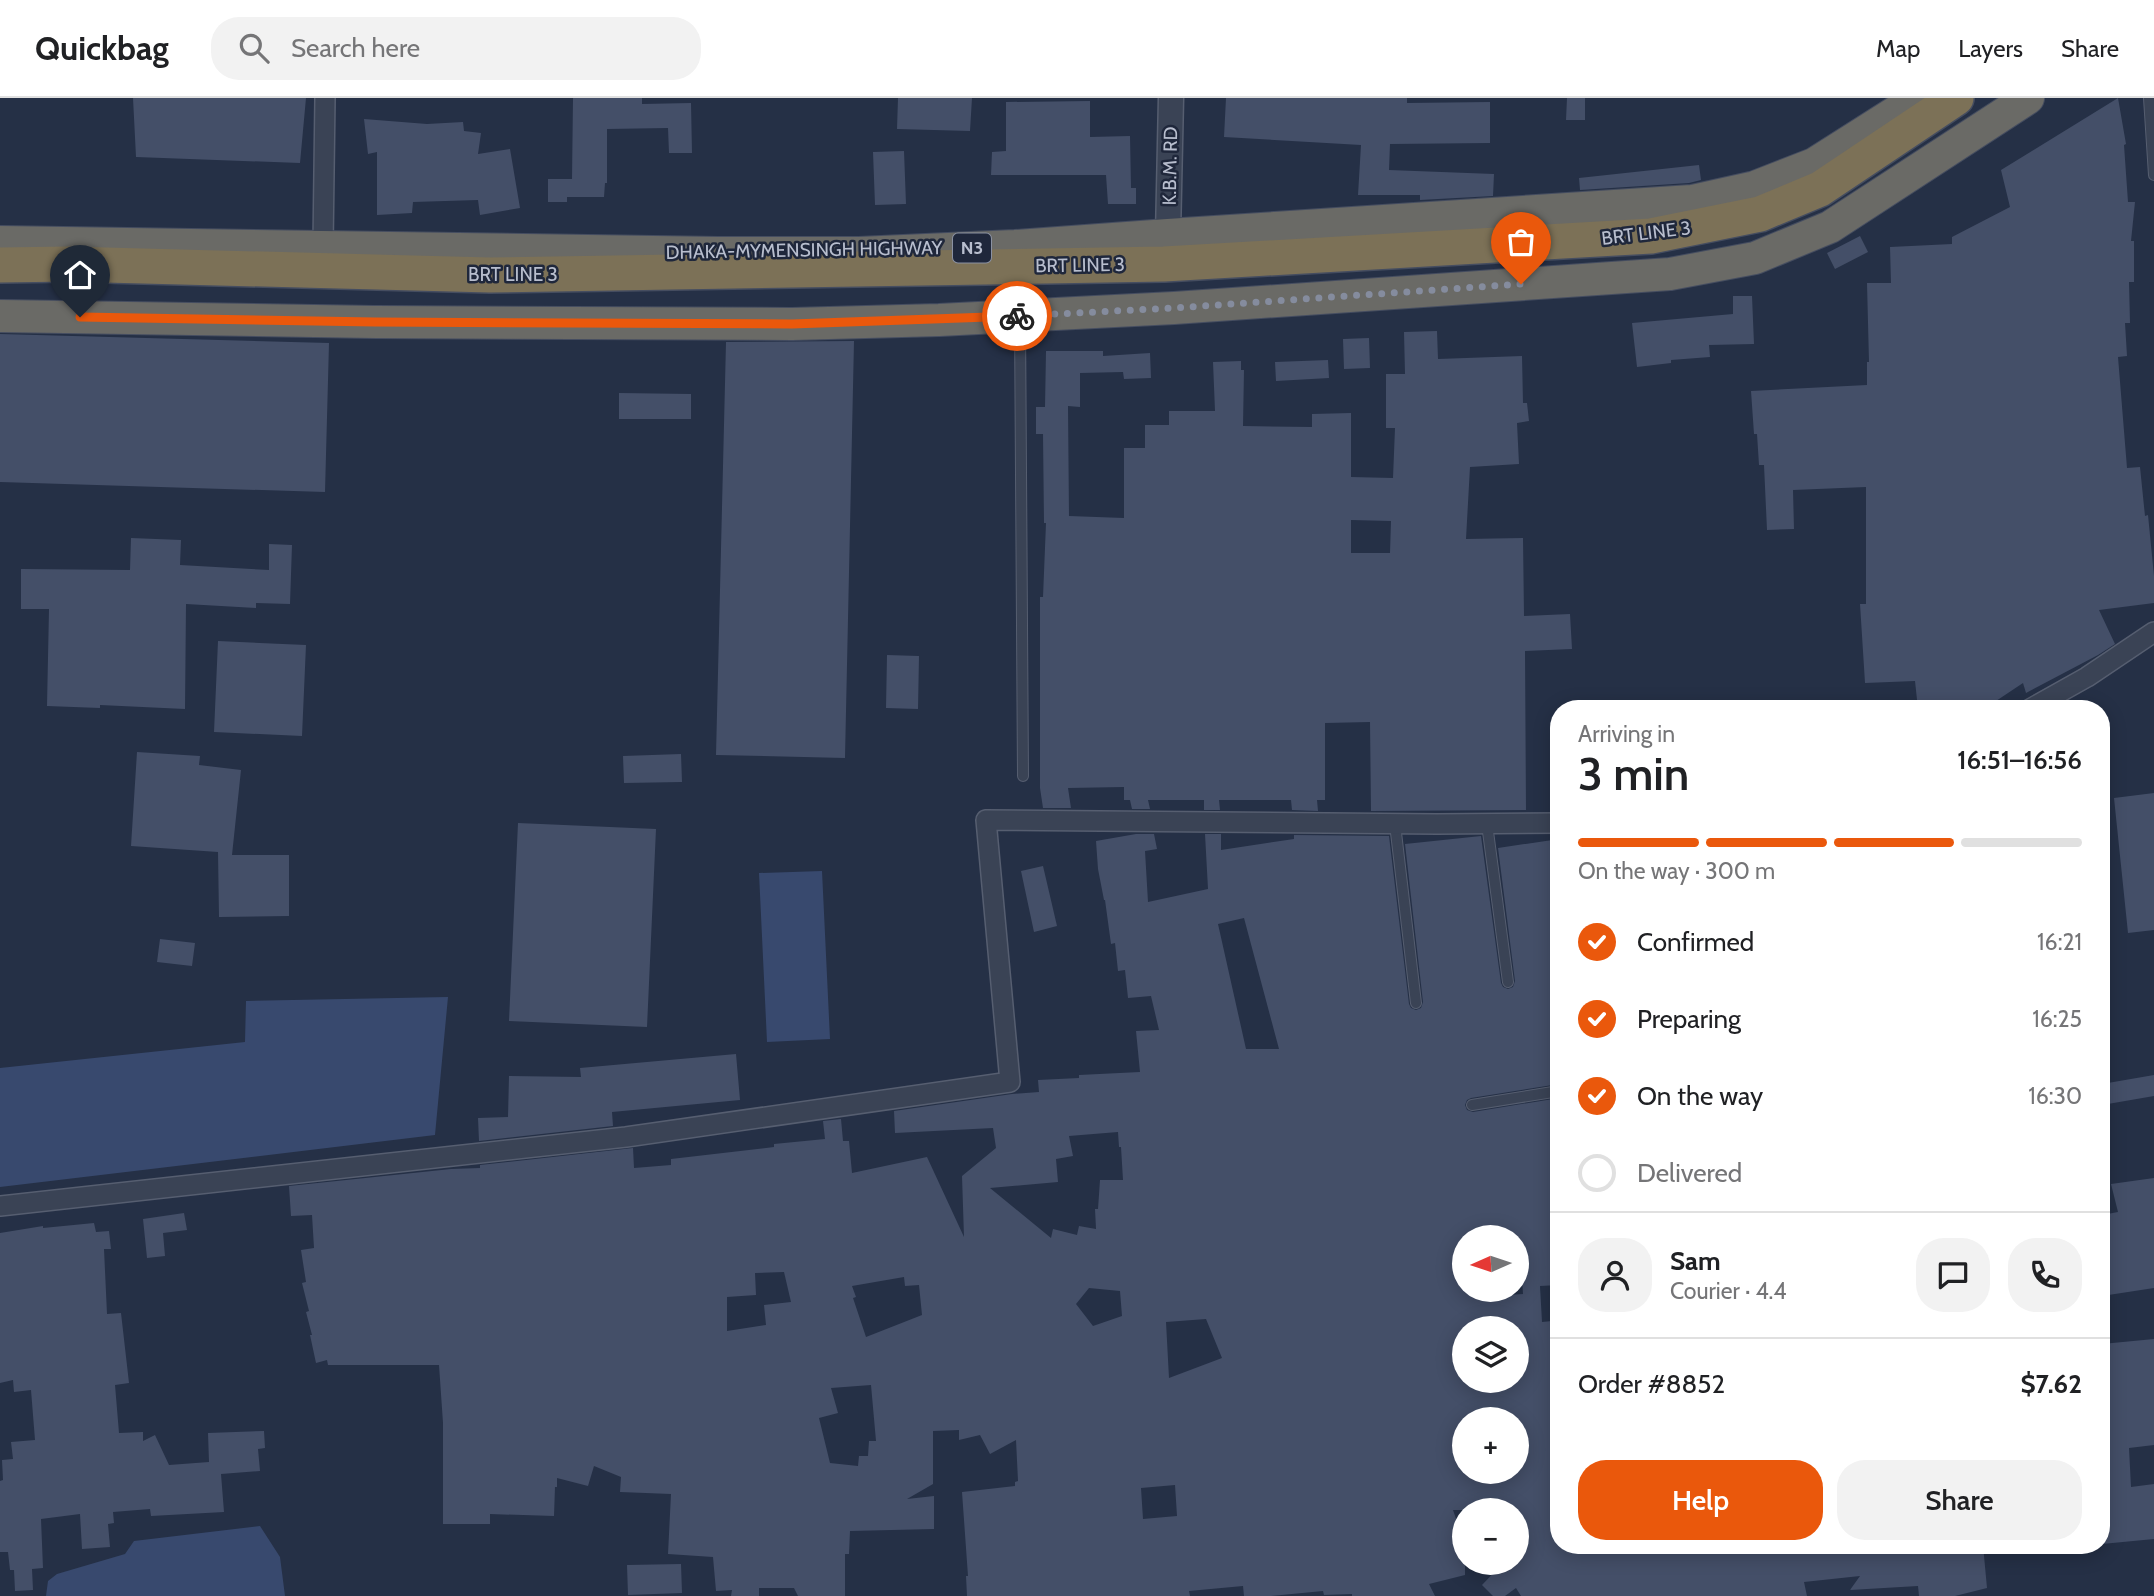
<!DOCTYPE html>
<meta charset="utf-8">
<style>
body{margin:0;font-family:Cabin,sans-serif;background:#f2f2f2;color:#202124;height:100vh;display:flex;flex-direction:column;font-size:26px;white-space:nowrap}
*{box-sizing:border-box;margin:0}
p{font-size:23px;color:#757577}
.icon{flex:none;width:38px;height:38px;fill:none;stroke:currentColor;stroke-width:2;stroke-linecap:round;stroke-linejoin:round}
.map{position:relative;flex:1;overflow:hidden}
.details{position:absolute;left:1550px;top:602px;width:560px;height:854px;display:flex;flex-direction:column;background:#fff;border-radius:28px;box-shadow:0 4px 18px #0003}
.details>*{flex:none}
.needle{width:46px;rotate:267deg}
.tools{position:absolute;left:1452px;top:1127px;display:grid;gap:14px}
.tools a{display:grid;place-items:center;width:77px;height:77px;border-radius:50%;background:#fff;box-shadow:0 4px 18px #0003;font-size:35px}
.pin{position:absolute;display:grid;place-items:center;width:60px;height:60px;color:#fff;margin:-72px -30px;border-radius:50% 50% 50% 0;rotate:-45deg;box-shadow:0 0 7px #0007}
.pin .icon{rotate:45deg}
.courier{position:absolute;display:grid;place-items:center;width:70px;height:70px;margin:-35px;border:5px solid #ea580c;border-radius:50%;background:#fff;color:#222;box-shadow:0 2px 9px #0007}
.summary em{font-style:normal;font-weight:600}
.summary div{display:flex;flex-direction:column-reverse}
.summary{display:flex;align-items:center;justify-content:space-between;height:119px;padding:0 28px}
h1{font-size:46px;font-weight:600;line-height:52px}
.bar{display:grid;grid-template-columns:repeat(4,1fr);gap:10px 7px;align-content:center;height:84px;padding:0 28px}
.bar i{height:9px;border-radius:5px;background:#e0e0e0}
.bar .active{background:#ea580c}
.bar p{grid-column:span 4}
.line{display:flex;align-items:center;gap:18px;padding:0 28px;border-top:2px solid #e0e0e0}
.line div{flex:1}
.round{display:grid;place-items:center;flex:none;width:74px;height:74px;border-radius:28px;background:#f2f2f2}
ol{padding:0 28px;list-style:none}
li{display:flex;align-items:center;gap:21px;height:77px}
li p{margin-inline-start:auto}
li .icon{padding:7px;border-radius:50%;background:#ea580c;color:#fff;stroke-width:4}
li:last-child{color:#757577}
li i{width:38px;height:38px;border:4px solid #e0e0e0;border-radius:50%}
.primary-button{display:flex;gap:14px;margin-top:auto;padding:14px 28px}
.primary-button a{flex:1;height:80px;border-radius:28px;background:#ea580c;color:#fff;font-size:28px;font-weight:600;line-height:80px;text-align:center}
.primary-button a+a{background:#f2f2f2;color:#202124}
header{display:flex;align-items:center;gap:42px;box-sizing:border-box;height:98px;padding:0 35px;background:#fff;border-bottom:2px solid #e0e0e0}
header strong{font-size:33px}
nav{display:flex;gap:38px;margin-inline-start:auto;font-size:24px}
.search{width:490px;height:63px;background:#f2f2f2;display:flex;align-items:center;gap:18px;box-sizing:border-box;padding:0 24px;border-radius:28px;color:#757577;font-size:26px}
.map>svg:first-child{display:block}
</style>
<header>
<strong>Quickbag</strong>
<div class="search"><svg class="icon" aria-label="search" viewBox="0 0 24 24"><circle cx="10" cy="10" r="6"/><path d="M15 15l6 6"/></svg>Search here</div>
<nav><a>Map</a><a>Layers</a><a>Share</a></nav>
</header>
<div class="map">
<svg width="2154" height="1498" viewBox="0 0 2154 1498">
<rect width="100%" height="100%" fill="#253046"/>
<path fill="#38496e" d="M822,773l8,168 -63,3 -8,-169z
M448,899l-13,138 -435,52v-119l245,-26 1,-41z
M260,1428l20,31 5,39h-239l2,-15 9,-7 68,-20 9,-13z"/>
<path fill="#444f68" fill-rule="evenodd" d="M133,0h173l-6,65 -164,-6z
M573,0h69v6l49,-1 1,50h-23l-1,-25 -61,1v54h-2l-1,14h-37v5h-19v-23h24z
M898,0h74l-2,33 -73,-2z
M1226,0h181v5l83,-1v41l-100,1 -1,26 105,4 -1,22 -73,4v-5h-62l3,-50 -137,-8z
M1567,0h18v22h-19z
M2118,0l8,46 -2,1 4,57h7l-4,39h3v41h-5l1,41h-5l2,33 -9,1 9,111 13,-1 5,49 3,-1 6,61v27l-55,7 16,34 -17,11 -72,38 -3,-10 -39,26h-66l-3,-28 -50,2 -5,-79h6v-117l-73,3 1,39 -27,1 -3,-65h-5l-2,-31h-3l-3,-43 116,-6v-23h2l-2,-79h24l-1,-36 62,-3v-7l58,-30 -9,-37z
M1090,3v36l40,-1 1,52h5v16h-28l-2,-29h-115l1,-23 14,-1v-49z
M364,21l63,5 36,-2 1,9 17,2 -3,21 32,-5 10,59 -40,7 -2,-15 -65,2 -1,11 -35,2v-63l-9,2z
M904,53l2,53 -31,1 -2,-53z
M1699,67l2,15 -12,3 -109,7 -1,-12z
M1860,138l8,16 -33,17 -8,-16z
M1733,198h19l2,48 -45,1 1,12 -39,3v3l-34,4 -5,-44 101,-9z
M1437,233l1,28 84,-3 1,47h4l2,18 -12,2 2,41 -49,3 -4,72 57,-1 1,78 46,-2 2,35 -47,2 1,159 -155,1 -1,-89 -45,1v77h-8l1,11 -26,-1 -1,-10h-72l1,10h-16v-10h-56l2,9h-18l-2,-9h-6v-13l-56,1 3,20h-28l-3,-20v-191h3l3,-74h-2l-1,-89h-7v-27h9l1,-56h57v5l47,-3 1,25 -27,1 -1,-7 -43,1v34l-12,-1 1,110 55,2v-70h21v-23h24v-14h46l-2,-49 28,-1v9h3l-1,56 69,1v-13l39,-1v64l42,1 2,-50h-9v-54h19l-1,-42zM1351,422l40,1 -1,32h-39z
M0,236l329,9 -4,149 -325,-10z
M1369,240l1,30 -26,1 -1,-30z
M854,243l-9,417 -129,-3 10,-413z
M1328,262l1,18 -53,3 -1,-19z
M619,295l72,1v25h-72z
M131,440l50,2 -1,25 89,5v-26l23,1 -2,59 -34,-1v5l-70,-4 -1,105 -85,-4v3l-53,-2 2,-97h-28v-40l109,1z
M218,543l88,4 -4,91 -88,-4z
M887,557l32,1 -1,53 -32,-1z
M137,654l63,4 -1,9 42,5 -9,85h57v61l-70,1 -1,-65 -87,-6z
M681,656l1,28 -58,1 -1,-27z
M2154,695v137l-26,3 -14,-135z
M518,725l138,6 -9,198 -138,-6z
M1136,736h18l3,15 -12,2 3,51 60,-13 -3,-55h16v16l73,-11v-4l95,1 20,168 2,4 5,2 5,-2 2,-6 -18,-158 76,-8 20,147 2,4 5,2 5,-2 2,-6 -17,-133 61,-9v245l-88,14 -4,2 -2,5 2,5 6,2 86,-14v187l-19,1 2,36 10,-1 7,43v181h424l4,43 -32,8h-36l-1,-10 -68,4 10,-14 -56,6 3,14h-286l-5,-8 -11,8h-12l-11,-11 21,-22h14v-53h-64l12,35v30l-36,9 6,12h-83v-2l-28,1 -1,-4 -52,5h-27l-1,-10 -54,5 1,5h-223l-1,-20h2l-6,-84 53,-6v-4l3,-1 -2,-41 -26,14 -10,-19 -21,5v-10l-26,1v53l-26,15 27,-3v33l-84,2 -1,23h-4v42h-47l-4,-8h-35v8h-28l1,-6 -16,1 -3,-34 -45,-3 3,-60 -51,-2 1,-15 -27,-11 -6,20 -31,-8v9h-2l-1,29 -64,-2v10h-47v-101l-4,-58h-111l-1,-5 -11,3 -6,-28h2l-6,-23 3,-1 -7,-28 4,-1 -5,-32 13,-2 -2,-33 -21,1 -2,-30 162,-17 29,-1v-3l153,-17 1,20 37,-3v-6l103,-12v-3l51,-5 -2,-18 18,-2 2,22h6l3,32 75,-16 37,80 -2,-61 34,-28 -3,-20 -98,5 -1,-22 118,-17 27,-2 -1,-12 41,-2v-3l61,-3 -4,-41 23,-1 -8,-34 -23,2 -3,-28 -7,1 -3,-28 -4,1 -6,-44h-1l-6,-31 -2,-28zM1244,820l35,131h-33l-28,-125zM1118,1034l1,15h2l2,33h-23l-2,29h-3l1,20 -17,-3 -2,9 -24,-6 -2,9 -61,-50 68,-6 -2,-23 17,-3 -4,-20zM1465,1139h52v9h3l3,48 -32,2v-6h-26zM784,1174l7,30 -27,3 2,20 -39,6v-34l29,-2 -1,-22zM904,1179l1,9 14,-1 3,30 -56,22 -13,-39 3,-1 -4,-11zM1089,1190l31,3 2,25 -29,10 -17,-22zM1206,1221l16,39 -53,20 -3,-56zM1465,1230h52v53h-52zM871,1287l5,56h-7l-1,15h-9l-1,10 -28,-3 -11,-45 19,-5 -7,-25zM1465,1321h52v53h-52zM1175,1387l2,31 -34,3 -2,-31z
M1043,768l14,60 -23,6 -13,-61z
M160,841l35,4 -3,23 -35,-4z
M736,956l4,46 -128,12 1,14 -134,15 -1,-23 30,-1 1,-41 72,1 -1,-9z
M2154,977v21l-52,9v-21z
M2154,1080v110l-52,8v-81l16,-3 -7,-28z
M184,1115l3,17 -24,3 2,23 -18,2 -4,-39z
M94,1125l2,9 13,-1 2,18h-7l3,65 14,-1 8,70 -14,2 4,48 24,-1v9l12,-6 14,30 40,-3 -1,-29 56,-2 1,17 -7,1 2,22 -39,3 3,38 -73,4 -1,-7 -37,3 1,11 -6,1 2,23 -28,2 -2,-35 -39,5 2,49 -11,1 1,21 -18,1 -1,-21h-4l-2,-18h-8v-71l3,-1 -1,-20 11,-1 -2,-17 24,-2 -4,-50 -17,2 -1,-12 -13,3v-150l43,-7v2z
M2154,1241v106l-25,3 2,39 23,-3v55l-52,5v-200z
M681,1466l1,29 -54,2 -1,-30z"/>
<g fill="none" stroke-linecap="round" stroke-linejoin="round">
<defs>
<path id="service" d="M2149,0l5,77
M1020,222l3,456
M1395,726l21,179
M1487,726l21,158
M1472,1007l87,-14"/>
<path id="minor" d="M323,148l2,-148
M2030,611l57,-32 67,-45
M0,1108l626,-69 384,-55 -24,-262 451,4 122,-1"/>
<path id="tertiary" d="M1168,137l3,-137"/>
<path id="trunk" d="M0,144l719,11h140l156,-7 153,-11 524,-34 63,-14 59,-23 104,-66
M0,218l375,6 417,2 147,-4 235,-12 496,-34 85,-16 75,-31 198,-129"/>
<path id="motorway" d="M0,167l68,-1 422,11 674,-11 487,-28 109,-22 60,-25 136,-91"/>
</defs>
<use href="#service" stroke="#565e70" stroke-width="12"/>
<use href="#minor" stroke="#565e70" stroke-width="22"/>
<use href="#tertiary" stroke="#565e70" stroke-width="27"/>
<use href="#trunk" stroke="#454d60" stroke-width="34"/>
<use href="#motorway" stroke="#454d60" stroke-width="38"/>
<use href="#service" stroke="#3a4355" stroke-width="10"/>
<use href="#minor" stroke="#3a4355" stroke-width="19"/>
<use href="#tertiary" stroke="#3a4355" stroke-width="24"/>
<use href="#trunk" stroke="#6a6a66" stroke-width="32"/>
<use href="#motorway" stroke="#7c7157" stroke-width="35"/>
</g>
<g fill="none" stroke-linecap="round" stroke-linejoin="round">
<path stroke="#858c9e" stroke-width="7" stroke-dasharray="0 12.6" d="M1017,218l157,-8 347,-24"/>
<path stroke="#ea580c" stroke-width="9" d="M80,219l295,5 417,2 225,-8"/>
</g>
<g text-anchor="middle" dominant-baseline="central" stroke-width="5" stroke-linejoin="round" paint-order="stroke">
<rect fill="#1f273b" stroke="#8a91a2" stroke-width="2" x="953" y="135.5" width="38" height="29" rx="5"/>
<g font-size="18" font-weight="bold" fill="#b8bece">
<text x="972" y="150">N3</text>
</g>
<g font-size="19" fill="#b8bece" stroke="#1f273b">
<text transform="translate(1170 68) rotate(-89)">K.B.M. RD</text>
<text transform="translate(1646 135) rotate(-7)">BRT LINE 3</text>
<text transform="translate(804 152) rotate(-1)">DHAKA-MYMENSINGH HIGHWAY</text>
<text transform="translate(1080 167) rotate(-1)">BRT LINE 3</text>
<text x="513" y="176">BRT LINE 3</text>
</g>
</g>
</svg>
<div class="tools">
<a><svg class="needle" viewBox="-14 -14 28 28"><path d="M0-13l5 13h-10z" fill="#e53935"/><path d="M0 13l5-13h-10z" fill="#757577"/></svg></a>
<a><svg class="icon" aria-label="layers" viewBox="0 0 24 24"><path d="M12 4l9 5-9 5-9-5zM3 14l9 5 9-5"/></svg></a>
<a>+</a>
<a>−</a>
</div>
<div class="pin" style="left:1521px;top:186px;background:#ea580c"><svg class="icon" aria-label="bag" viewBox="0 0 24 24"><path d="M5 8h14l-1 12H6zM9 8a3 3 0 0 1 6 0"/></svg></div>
<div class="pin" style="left:80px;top:219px;background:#1f2937"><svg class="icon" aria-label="home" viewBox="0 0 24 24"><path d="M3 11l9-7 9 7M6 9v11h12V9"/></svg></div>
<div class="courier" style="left:1017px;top:218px"><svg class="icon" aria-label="bike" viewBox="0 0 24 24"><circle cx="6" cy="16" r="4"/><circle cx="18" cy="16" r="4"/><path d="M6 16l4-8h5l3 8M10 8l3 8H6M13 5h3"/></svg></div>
<section class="details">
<div class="summary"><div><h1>3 min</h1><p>Arriving in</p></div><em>16:51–16:56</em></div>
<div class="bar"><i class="active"></i><i class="active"></i><i class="active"></i><i></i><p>On the way · 300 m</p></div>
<ol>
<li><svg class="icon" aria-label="check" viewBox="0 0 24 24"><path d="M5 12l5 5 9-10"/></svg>Confirmed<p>16:21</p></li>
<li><svg class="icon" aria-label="check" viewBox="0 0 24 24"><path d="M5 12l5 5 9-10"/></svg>Preparing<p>16:25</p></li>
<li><svg class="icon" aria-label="check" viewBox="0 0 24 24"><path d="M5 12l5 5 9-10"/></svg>On the way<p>16:30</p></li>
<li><i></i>Delivered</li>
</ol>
<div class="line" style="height:126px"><a class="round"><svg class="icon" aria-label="person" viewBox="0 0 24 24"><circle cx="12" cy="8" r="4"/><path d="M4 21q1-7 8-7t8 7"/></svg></a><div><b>Sam</b><p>Courier · 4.4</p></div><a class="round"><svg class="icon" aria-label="chat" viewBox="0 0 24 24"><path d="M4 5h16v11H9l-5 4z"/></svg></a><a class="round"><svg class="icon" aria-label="phone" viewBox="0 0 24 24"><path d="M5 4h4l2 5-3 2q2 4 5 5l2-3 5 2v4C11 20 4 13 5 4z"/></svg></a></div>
<div class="line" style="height:91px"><div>Order #8852</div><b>$7.62</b></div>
<div class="primary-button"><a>Help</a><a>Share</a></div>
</section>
</div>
